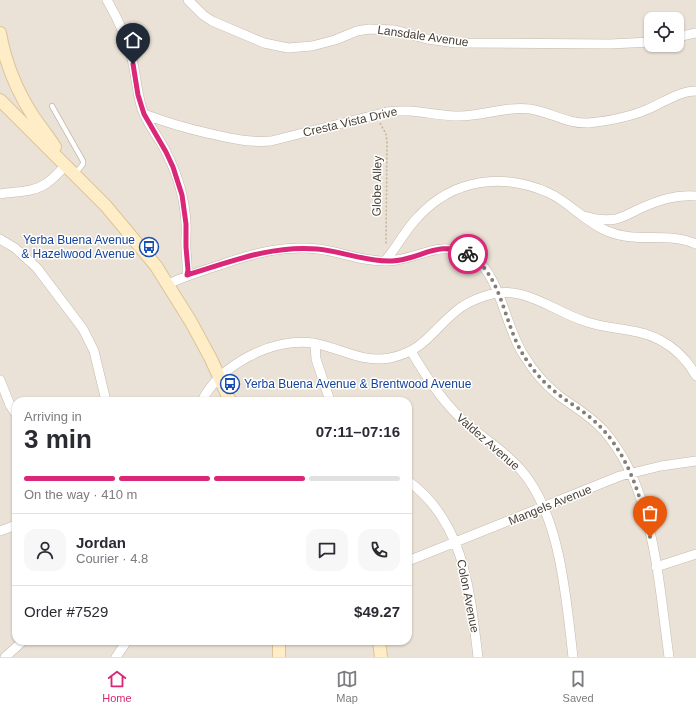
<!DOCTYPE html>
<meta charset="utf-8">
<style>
body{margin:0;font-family:Helvetica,sans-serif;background:#f7f7f7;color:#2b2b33;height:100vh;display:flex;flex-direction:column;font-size:15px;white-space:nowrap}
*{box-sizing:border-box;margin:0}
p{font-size:13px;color:#7c7c81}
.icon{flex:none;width:22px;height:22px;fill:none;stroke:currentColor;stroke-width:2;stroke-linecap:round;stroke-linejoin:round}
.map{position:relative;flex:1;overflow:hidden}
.details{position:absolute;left:12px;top:397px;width:400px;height:248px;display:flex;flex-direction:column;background:#fff;border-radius:12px;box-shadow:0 1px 3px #0004}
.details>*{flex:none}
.fabs{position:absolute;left:644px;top:12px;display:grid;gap:8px}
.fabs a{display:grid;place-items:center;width:40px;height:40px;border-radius:8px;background:#fff;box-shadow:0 1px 3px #0004;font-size:20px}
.pin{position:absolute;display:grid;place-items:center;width:34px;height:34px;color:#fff;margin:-41px -17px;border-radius:50% 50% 50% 0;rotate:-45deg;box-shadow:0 0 4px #0007}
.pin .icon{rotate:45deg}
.courier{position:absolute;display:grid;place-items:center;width:40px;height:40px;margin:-20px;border:3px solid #db2777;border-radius:50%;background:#fff;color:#222;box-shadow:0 1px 5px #0007}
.headline em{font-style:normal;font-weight:700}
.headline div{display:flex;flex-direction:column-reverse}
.headline{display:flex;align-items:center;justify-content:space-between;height:68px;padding:0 12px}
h1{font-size:26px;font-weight:700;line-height:30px}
.bar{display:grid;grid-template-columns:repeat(4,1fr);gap:6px 4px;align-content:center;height:48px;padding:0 12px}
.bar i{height:5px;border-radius:3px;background:#e1e1e2}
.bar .active{background:#db2777}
.bar p{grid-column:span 4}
.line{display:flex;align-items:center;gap:10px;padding:0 12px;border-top:1px solid #e1e1e2}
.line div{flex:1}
.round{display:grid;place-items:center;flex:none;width:42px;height:42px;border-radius:12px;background:#f7f7f7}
.tabs{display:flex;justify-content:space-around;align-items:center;height:56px;border-top:1px solid #e1e1e2;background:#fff;font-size:11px;color:#7c7c81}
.tabs a{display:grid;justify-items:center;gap:2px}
.tabs .active{color:#db2777}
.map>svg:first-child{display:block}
</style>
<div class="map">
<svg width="696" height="657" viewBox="0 0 696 657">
<rect width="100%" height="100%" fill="#f5f0e8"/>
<path fill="#eae2d6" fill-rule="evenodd" d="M0,0h696v657h-696zM651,19h26v26h-26zM16,401h392v240h-392z"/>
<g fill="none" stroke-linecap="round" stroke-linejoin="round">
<defs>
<path id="lane" d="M52,106l31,55v3l-8,10"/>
<path id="street" d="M107,0c11,19 20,38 25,59 4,16 5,34 10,50 6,17 18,29 25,45 11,22 18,46 19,70 1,8 -1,16 0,24 0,9 2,18 1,27
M188,0l15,15 9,6 52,22 24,5 24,-2 23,-6 22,-9 12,-2 26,1 32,9 29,4 154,1 41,-2
M677,37l19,-4
M144,114c21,8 41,14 63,19 22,5 41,10 64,8l116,-29c25,-4 48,4 73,4 23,0 46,-10 70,-7 20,3 37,15 59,14 19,-2 41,-6 59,-14 15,-6 31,-18 48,-18
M0,194c16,-3 33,-1 47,-11 7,-5 13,-12 19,-18
M584,216c10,3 21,5 32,3 8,-2 15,-6 23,-10 18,-8 36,-15 57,-13
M0,239l15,9 22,20 46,61 11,22 12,50
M385,261c12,-14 20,-31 33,-44 35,-38 84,-45 131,-24 20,9 36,29 58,38 30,13 59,0 89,13
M168,284c18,-8 36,-14 55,-20 31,-11 62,-19 95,-15 24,3 46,13 69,12 33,-1 54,-25 87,-3 26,17 31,68 49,96 9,15 21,30 35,41 16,12 33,21 46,36 50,56 55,155 65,226
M315,344l1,15 14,42
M411,351c15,26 32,52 55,72 18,16 39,28 55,47 40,46 45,129 52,187
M0,380l10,25 6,9
M202,401c17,-36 72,-64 111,-58 28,5 48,20 77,15 37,-8 43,-30 70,-50 7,-5 16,-9 25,-12 38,-14 68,16 102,26 24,8 50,6 73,18 15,8 28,21 36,36
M408,481c57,41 62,112 70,176
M0,531l16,-6
M408,561l212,-85 41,-10 35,-5
M656,567l40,-13
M5,657l18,-16
M116,657l11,-16"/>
<path id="secondary" d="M0,33c5,29 17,58 33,83 7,10 15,20 22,31
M0,100l106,106 50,60 35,56 20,37 19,42
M379,641l2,16
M279,657v-16"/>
</defs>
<use href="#lane" stroke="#c4baad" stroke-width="6"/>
<use href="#street" stroke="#c4baad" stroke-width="10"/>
<use href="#secondary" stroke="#dcc497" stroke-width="14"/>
<path stroke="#c4b29a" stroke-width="1.5" stroke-dasharray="2 2" stroke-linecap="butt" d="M380,123l6,11 1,8 -1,103"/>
<use href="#lane" stroke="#fff" stroke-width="4.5"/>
<use href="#street" stroke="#fff" stroke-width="9"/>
<use href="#secondary" stroke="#ffedc8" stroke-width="12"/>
</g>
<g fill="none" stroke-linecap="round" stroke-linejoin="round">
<path stroke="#857e74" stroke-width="4" stroke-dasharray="0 7.2" d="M468,254c33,19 35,65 53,97 9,16 22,32 37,43 11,9 24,16 34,25 35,30 48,75 58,118"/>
<path stroke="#db2777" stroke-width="5" d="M133,64l5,31 6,19 22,38 7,15 9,28 4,29v23l2,23 -1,5c43,-13 84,-30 130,-26 25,2 49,13 75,12 28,-1 46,-22 76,-7"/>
</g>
<defs>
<symbol id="bus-ring" viewBox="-11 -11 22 22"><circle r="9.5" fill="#fff" stroke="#1a4fb4" stroke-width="1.5"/><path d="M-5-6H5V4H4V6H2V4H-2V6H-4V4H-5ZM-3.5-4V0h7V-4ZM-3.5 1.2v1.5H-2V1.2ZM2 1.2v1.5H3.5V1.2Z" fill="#1a4fb4"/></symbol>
</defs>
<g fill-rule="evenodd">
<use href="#bus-ring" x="138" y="236" width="22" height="22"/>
<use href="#bus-ring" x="219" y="373" width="22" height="22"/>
</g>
<g text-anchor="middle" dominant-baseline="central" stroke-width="3" stroke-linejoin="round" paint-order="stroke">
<g font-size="12" fill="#494036" stroke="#fff">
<text transform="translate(423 36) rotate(8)">Lansdale Avenue</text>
<text transform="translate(350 122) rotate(-13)">Cresta Vista Drive</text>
<text transform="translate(377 186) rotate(-89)">Globe Alley</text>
<text transform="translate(488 442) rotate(41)">Valdez Avenue</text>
<text transform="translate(550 505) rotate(-22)">Mangels Avenue</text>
<text transform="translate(468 596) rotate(79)">Colon Avenue</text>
</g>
<g font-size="12" fill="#164399" stroke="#fff" text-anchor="end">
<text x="135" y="240">Yerba Buena Avenue<tspan x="135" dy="14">&amp; Hazelwood Avenue</tspan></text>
<text x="244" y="384" text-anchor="start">Yerba Buena Avenue &amp; Brentwood Avenue</text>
</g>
</g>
</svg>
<div class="fabs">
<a><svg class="icon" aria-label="locate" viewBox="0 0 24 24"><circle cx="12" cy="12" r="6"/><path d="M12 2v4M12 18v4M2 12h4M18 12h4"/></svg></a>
</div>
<div class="pin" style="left:650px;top:537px;background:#ea580c"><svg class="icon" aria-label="bag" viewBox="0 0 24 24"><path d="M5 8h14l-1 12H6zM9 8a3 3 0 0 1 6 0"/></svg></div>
<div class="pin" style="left:133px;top:64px;background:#1f2937"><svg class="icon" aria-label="home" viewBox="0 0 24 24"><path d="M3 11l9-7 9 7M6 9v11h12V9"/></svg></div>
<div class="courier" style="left:468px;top:254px"><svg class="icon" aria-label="bike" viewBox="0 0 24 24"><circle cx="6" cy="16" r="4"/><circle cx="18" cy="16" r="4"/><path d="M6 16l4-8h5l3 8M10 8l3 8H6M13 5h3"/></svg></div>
<section class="details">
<div class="headline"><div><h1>3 min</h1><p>Arriving in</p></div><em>07:11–07:16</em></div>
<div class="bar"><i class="active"></i><i class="active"></i><i class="active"></i><i></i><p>On the way · 410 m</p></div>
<div class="line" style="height:72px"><a class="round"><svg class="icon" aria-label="person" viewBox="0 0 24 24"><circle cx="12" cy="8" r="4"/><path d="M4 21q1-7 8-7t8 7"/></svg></a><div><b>Jordan</b><p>Courier · 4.8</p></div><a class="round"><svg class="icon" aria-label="chat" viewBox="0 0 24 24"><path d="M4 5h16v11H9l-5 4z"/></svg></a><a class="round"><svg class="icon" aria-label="phone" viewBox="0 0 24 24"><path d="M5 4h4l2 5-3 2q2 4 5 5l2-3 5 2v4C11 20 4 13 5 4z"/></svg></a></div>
<div class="line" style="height:52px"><div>Order #7529</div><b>$49.27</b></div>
</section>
</div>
<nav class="tabs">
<a class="active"><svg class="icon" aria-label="home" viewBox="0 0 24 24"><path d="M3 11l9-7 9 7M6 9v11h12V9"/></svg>Home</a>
<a><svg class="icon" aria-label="map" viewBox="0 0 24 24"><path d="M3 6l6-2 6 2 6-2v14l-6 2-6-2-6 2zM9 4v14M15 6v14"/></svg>Map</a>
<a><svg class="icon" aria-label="saved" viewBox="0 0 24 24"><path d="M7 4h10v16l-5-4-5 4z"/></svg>Saved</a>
</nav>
